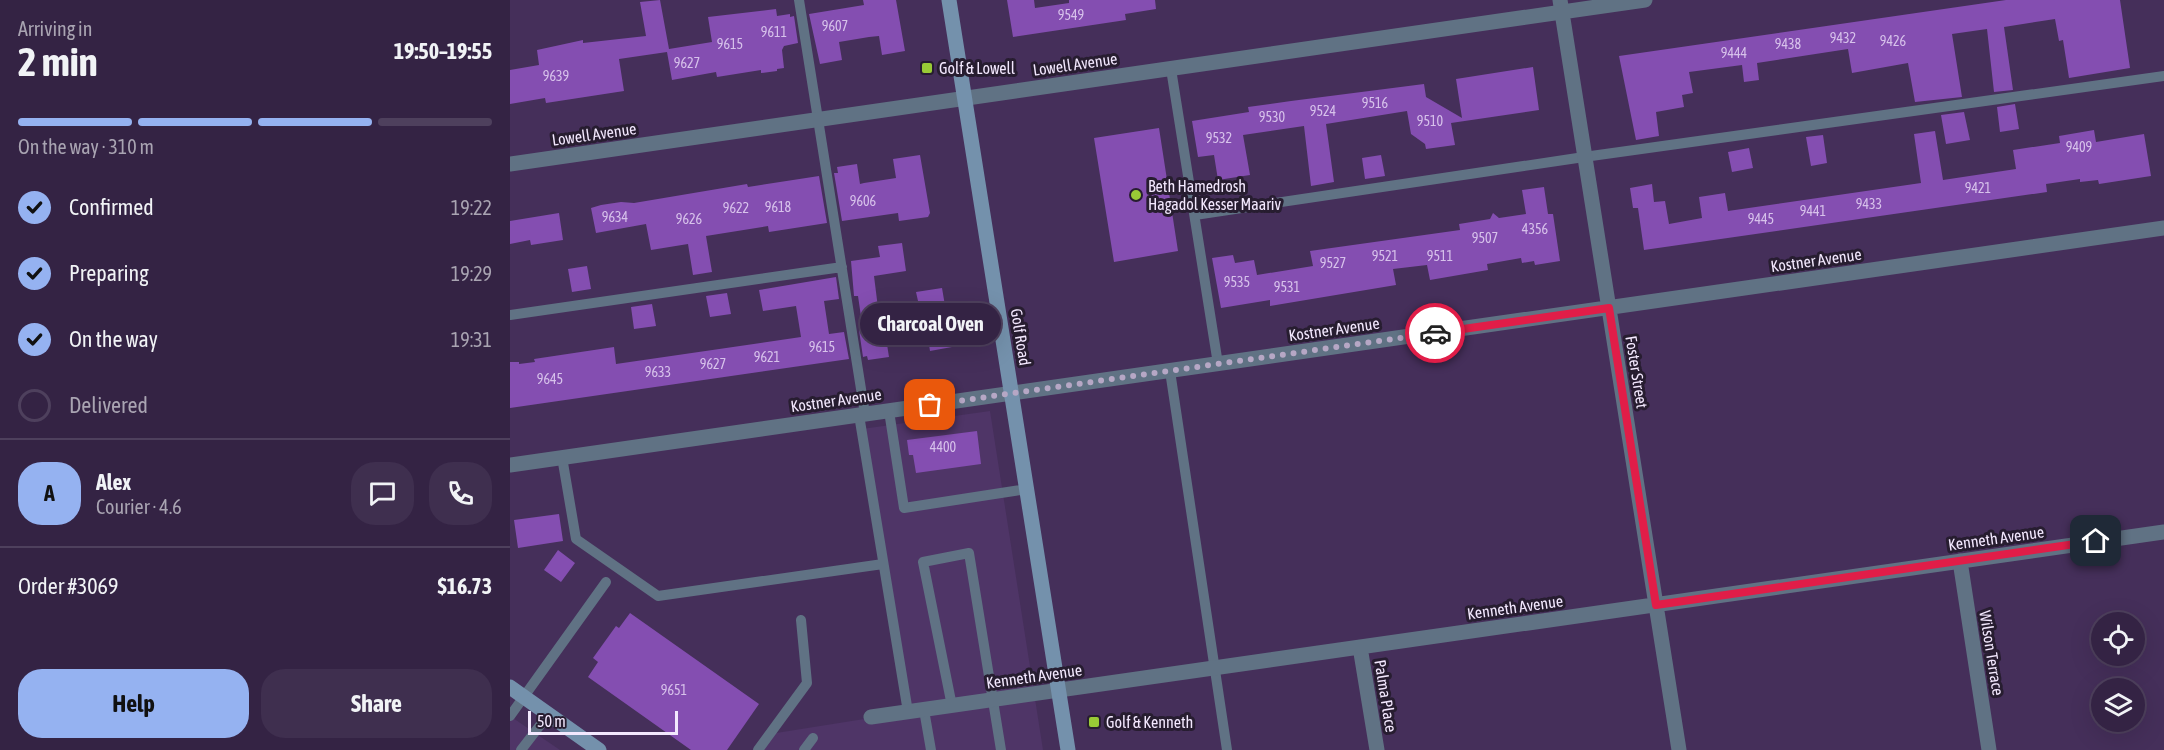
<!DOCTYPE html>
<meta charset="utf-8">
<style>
body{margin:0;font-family:"Asap Condensed",sans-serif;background:#3f2f4f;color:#f1f3f6;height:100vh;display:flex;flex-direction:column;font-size:22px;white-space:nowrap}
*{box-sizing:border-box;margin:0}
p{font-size:20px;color:#a9a4b2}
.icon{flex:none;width:33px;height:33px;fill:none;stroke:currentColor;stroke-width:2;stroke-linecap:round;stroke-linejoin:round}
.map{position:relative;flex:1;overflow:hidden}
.details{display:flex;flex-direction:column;background:#342344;width:510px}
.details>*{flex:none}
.controls{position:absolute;left:1581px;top:612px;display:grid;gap:12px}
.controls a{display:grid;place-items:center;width:54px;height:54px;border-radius:50%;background:#342344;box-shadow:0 6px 24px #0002,0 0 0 2px #4e405d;font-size:30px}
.scale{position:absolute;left:18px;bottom:15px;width:150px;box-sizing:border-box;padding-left:6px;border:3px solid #f3e8fe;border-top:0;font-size:16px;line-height:21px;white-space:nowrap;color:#f3e8fe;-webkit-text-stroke:4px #271d30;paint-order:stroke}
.pin{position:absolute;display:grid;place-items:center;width:51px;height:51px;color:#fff;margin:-26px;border-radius:12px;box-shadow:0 3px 9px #0006}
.courier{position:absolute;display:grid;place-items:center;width:60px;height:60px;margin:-30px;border:4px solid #e11d48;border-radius:50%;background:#fff;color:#222;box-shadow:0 2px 8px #0007}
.bubble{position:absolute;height:42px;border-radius:21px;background:#342344;box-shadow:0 6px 24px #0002,0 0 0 2px #4e405d;font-size:20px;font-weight:700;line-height:42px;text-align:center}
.head em{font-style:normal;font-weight:700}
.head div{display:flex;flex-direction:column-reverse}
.head{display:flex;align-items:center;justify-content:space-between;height:102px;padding:0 18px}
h1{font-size:39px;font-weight:700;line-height:45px}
.bar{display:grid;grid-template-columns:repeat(4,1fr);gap:9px 6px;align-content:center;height:72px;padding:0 18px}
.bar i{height:8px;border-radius:4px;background:#4e405d}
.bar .selected{background:#95b2f1}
.bar p{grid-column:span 4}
.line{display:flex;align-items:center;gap:15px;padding:0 18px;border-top:2px solid #4e405d}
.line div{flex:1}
.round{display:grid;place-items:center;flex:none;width:63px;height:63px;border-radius:24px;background:#3f2f4f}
ol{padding:0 18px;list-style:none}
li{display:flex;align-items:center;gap:18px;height:66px}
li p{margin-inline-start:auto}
li .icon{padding:6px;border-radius:50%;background:#95b2f1;color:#111;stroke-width:4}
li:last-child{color:#a9a4b2}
li i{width:33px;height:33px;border:3px solid #4e405d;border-radius:50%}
.action{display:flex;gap:12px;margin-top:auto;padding:12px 18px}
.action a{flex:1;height:69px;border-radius:24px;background:#95b2f1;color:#111;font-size:24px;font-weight:700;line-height:69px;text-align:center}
.action a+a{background:#3f2f4f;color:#f1f3f6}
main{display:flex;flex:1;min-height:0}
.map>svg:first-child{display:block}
</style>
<main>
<section class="details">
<div class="head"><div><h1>2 min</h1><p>Arriving in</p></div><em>19:50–19:55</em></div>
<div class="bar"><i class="selected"></i><i class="selected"></i><i class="selected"></i><i></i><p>On the way · 310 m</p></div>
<ol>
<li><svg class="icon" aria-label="check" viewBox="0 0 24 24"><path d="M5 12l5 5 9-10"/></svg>Confirmed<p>19:22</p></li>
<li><svg class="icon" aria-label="check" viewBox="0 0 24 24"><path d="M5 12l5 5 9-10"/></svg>Preparing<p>19:29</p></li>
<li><svg class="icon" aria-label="check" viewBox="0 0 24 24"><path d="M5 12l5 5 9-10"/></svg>On the way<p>19:31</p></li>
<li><i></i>Delivered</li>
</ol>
<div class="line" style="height:108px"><b class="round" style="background:#95b2f1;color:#111">A</b><div><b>Alex</b><p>Courier · 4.6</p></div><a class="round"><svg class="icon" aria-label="chat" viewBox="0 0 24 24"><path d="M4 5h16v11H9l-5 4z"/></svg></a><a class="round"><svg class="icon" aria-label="phone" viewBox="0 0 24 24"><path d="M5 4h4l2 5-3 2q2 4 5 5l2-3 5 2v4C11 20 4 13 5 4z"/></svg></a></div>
<div class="line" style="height:78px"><div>Order #3069</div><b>$16.73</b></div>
<div class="action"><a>Help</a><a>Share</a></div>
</section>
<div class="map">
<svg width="1654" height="750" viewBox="0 0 1654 750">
<rect width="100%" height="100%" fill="#452f5a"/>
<path fill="#4f3567" d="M480,411l53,339h-285l12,-16 138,-22 -46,-283z
M0,716l50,34h-50z"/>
<path fill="#844eb1" d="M150,0l9,49 43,-7 -4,-25 68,-8 1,7 13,-2v3l4,-1 4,27 -14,3 -2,4 2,18 -7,1v2l-16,2v-3l-44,7 -1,-5 -44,8 -5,-28 -48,7 5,32 -78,12 -1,-5 -35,6v-34l29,-5 -2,-15 46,-10v3l63,-7 -6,-34z
M353,0h33l9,51 -23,4 -3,-19 -10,1 -30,5 3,18 -22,4 -11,-50 55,-9z
M497,0h27l1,8 34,-5v-3h86l1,9 -31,5 1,6 -113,17z
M1496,0h114l10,68 -61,10 -6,-38 -4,1 -4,-22 -51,8 9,63 -19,2 -7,-63 -35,5 10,63 -47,5 -7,-39 -56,10 -4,-24 -91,14 2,17 -15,2 -2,-17 -53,7 4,21 -11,2 2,12 -28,5 3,24 -23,4 -17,-84z
M1023,67l6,43 -88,13 4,22 -29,4 -1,-5 -14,-10 -4,-23 -81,13 8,58 -23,4 -7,-60 -61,9 7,40 -32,5 -4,-25 -16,2 -6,-36 57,-9 -1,-5 43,-6 133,-17 2,13 36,21 -6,-39z
M1505,104l4,25 -19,3 -3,-25z
M1454,112l6,28 -24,4 -5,-29z
M649,128l19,123 -64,11 -20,-124z
M1584,130l2,12 48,-8 7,42 -52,8 -1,-4 -18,2v-3l-34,5 1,8 -403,58 -6,-42h-5l-3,-20 22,-4 2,18 11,-1 4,23 33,-6 -3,-21 26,-4 3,18 193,-28 -7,-49 21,-3 8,49 73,-11 -3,-19 47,-7 -1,-7z
M1313,135l4,28 -16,3 -5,-29z
M1239,148l4,20 -21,4 -4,-20z
M410,155l10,58 -2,4 -29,4 -1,-8 -56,8 -8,-48h4l-1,-6 20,-3 3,20 4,-1 32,-5 -3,-19z
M871,155l4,21 -20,3 -3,-21z
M309,176l8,47 -58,9 -1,-6 -62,10 6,36 -19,3 -5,-31 -37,6 -5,-26 -50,9 -5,-25 10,-3 20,-3 13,1 113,-19 1,3z
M1034,187l4,27h5l7,47 -25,4 -1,-4 -12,2 -1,-5 -34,6 1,6 -58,10 -3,-15 -34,4 3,16 -126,21v-6l-49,8 -9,-50 21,-3 2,8 19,-3 3,15 56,-9 -3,-15 150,-21 -1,-6 31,-5 3,-6 6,5 27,-4 -4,-24z
M49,213l4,27 -32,5 -1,-5 -20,4v-23z
M392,243l4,28 -32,5 4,32 40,-7 -2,-9 26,-4 10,59 -22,4 -3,-19 -41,6 3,19 -21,3 -1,-4 -4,1 -4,-27h4l-5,-34h-4l-3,-35 29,-4 -2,-11z
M77,266l4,23 -19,3 -4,-23z
M326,277l3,22 -15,2 5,33 15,-2 5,27 -339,49v-46h9v2l16,-2 -1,-3 80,-12 2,17 185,-27 -5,-31 -33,5 -4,-21z
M217,293l4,21 -21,3 -4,-21z
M142,304l4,22 -22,3 -3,-22z
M467,431l4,33 -65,9 -3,-18h-4l-2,-15z
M49,514l4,27 -45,7 -4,-28z
M48,550l17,13 -14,19 -17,-12z
M120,613l129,91 -32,46h-36l-103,-73 10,-15 -5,-4 23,-32 3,2z"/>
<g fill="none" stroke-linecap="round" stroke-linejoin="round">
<path stroke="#607284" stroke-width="10" d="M289,0l66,414
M661,69l47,295
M685,215l389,-58 580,-81
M0,315l332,-48
M660,371l57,379
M379,411l15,97 123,-19
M349,415l49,297
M52,457l14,82 82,57 225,-32
M442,706l-29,-144 46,-9 32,197
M414,710l7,40
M0,716l96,-134
M11,750l27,-35
M248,750l49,-67 -6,-63
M294,750l9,-12"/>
<path stroke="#607284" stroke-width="15" d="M1050,0l119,750
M0,164l1135,-164
M0,465l1654,-237
M1450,561l29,189
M850,647l17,103
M361,717l1293,-185"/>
<path stroke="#7491ac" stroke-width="15" d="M439,0l119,750
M0,687l89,63"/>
</g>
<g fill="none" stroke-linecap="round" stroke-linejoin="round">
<path stroke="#b6a7c5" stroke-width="6" stroke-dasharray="0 10.8" d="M420,405l505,-72"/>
<path stroke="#e11d48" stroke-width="8" d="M925,333l174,-25 47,297 440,-64"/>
</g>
<g fill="#99cb36" stroke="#271d30" stroke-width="2">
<rect x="411" y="62" width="12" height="12" rx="3"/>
<circle cx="626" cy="195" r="6"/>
<rect x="578" y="716" width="12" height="12" rx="3"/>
</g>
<g text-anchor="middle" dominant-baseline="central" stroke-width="6" stroke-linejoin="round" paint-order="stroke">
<g font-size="14" fill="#d7c2eb">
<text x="561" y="15">9549</text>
<text x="325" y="26">9607</text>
<text x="264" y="32">9611</text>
<text x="1333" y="38">9432</text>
<text x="1383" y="41">9426</text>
<text x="220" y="44">9615</text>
<text x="1278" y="44">9438</text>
<text x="1224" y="53">9444</text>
<text x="177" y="63">9627</text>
<text x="46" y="76">9639</text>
<text x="865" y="103">9516</text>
<text x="813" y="111">9524</text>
<text x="762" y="117">9530</text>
<text x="920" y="121">9510</text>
<text x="709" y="138">9532</text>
<text x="1569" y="147">9409</text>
<text x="1468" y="188">9421</text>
<text x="353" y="201">9606</text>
<text x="1359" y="204">9433</text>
<text x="268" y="207">9618</text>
<text x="226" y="208">9622</text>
<text x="1303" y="211">9441</text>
<text x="105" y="217">9634</text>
<text x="179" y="219">9626</text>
<text x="1251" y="219">9445</text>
<text x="1025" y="229">4356</text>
<text x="975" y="238">9507</text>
<text x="875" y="256">9521</text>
<text x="930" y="256">9511</text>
<text x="823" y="263">9527</text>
<text x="727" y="282">9535</text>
<text x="777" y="287">9531</text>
<text x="312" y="347">9615</text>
<text x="257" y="357">9621</text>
<text x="203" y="364">9627</text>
<text x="148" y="372">9633</text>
<text x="40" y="379">9645</text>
<text x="433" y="447">4400</text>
<text x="164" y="690">9651</text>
</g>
<g font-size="16" fill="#f3e8fe" stroke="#271d30">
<text transform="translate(565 64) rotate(-8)">Lowell Avenue</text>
<text transform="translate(84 134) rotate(-8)">Lowell Avenue</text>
<text transform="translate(1306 260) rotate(-8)">Kostner Avenue</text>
<text transform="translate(824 329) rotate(-8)">Kostner Avenue</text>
<text transform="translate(511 337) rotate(81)">Golf Road</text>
<text transform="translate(1127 372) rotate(81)">Foster Street</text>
<text transform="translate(326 400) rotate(-8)">Kostner Avenue</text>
<text transform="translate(1486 538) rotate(-8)">Kenneth Avenue</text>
<text transform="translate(1005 607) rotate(-8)">Kenneth Avenue</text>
<text transform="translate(1482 653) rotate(81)">Wilson Terrace</text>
<text transform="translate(524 676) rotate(-8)">Kenneth Avenue</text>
<text transform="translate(876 696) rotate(81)">Palma Place</text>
</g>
<g font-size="16" fill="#f3e8fe" stroke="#271d30" text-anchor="start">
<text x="429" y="68">Golf &amp; Lowell</text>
<text x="638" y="186">Beth Hamedrosh<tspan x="638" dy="18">Hagadol Kesser Maariv</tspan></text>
<text x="596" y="722">Golf &amp; Kenneth</text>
</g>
</g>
</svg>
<div class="controls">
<a><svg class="icon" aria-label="locate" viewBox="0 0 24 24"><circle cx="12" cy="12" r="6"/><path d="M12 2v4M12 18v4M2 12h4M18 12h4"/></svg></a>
<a><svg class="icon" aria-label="layers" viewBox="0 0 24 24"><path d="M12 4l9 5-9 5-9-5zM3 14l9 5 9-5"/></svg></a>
</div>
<div class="scale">50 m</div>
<div class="pin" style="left:420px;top:405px;background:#ea580c"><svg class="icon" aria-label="bag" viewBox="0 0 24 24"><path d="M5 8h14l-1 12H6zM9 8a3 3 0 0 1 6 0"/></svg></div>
<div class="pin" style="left:1586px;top:541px;background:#1f2937"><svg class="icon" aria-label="home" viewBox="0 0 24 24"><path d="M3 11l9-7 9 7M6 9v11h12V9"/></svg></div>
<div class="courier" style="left:925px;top:333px"><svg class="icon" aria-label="car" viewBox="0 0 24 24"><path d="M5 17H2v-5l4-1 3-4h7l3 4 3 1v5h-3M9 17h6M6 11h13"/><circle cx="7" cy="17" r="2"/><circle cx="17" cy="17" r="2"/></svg></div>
<div class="bubble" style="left:350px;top:303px;width:141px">Charcoal Oven</div>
</div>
</main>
